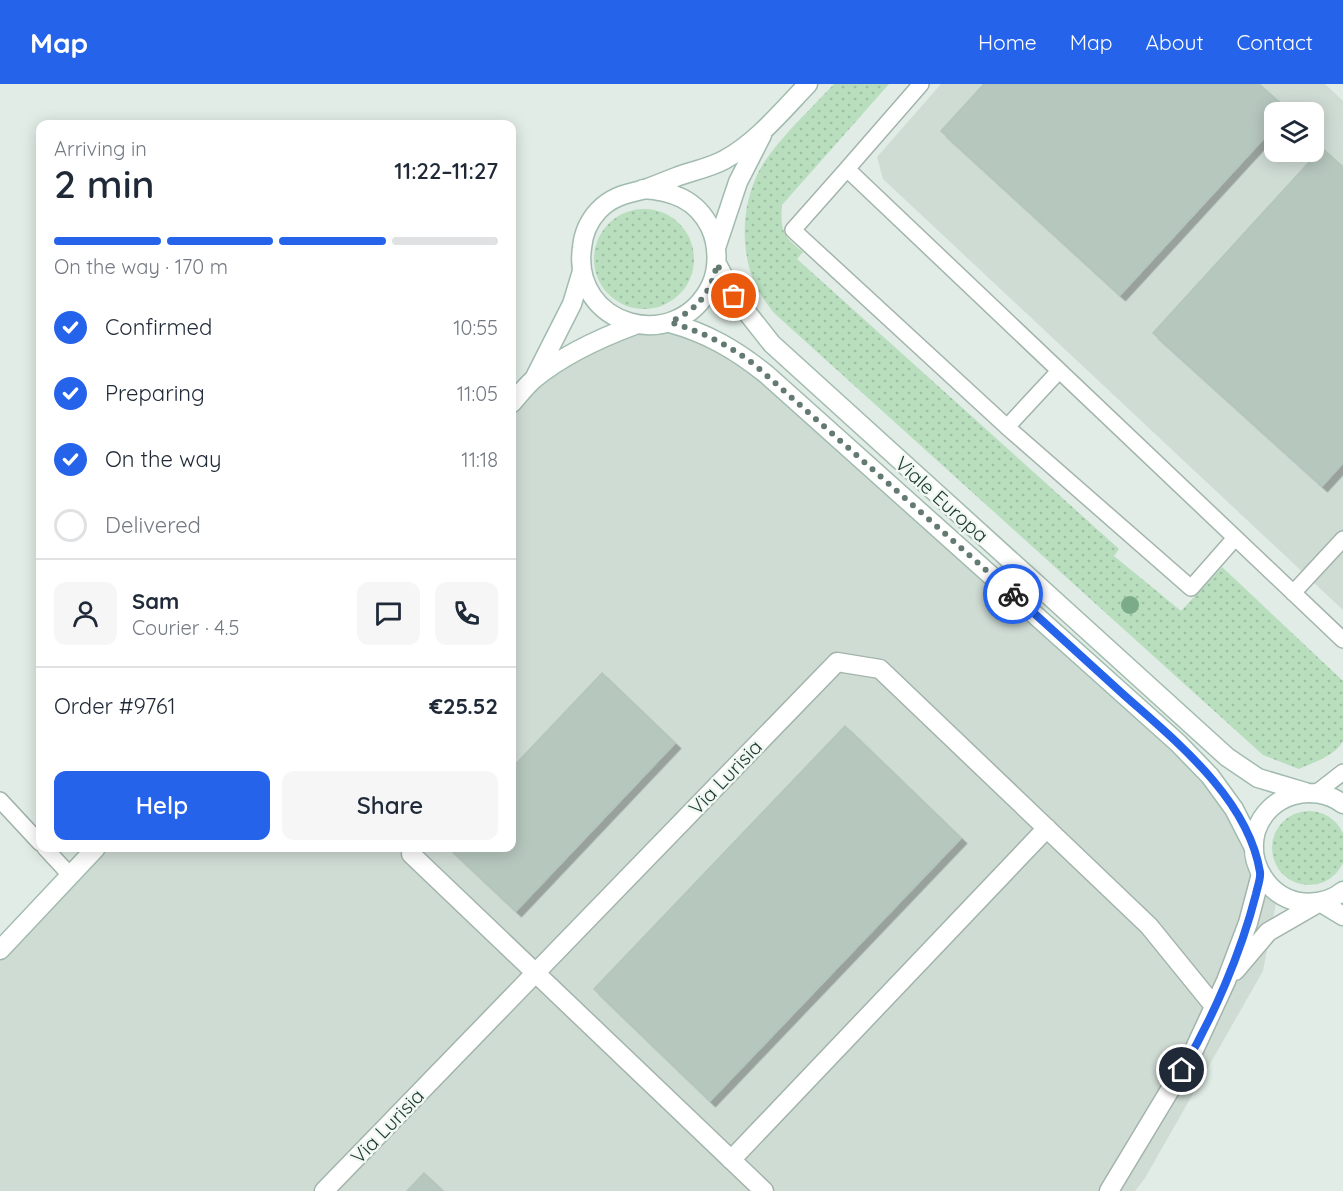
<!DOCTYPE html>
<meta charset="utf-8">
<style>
body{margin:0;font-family:Quicksand,sans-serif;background:#f6f6f7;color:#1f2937;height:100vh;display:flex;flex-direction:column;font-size:22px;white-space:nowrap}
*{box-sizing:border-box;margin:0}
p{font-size:20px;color:#747a83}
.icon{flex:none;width:33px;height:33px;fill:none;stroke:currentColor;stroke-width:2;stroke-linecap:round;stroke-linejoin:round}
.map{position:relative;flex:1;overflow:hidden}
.drawer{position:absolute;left:36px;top:36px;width:480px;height:732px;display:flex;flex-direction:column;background:#fff;border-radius:12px;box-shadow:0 3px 15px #0003}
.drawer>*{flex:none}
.buttons{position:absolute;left:1264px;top:18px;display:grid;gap:12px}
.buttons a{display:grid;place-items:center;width:60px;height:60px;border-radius:12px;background:#fff;box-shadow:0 3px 15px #0003;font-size:30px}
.pin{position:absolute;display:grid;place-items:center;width:51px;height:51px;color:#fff;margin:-26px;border:3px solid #fff;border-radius:50%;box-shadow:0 2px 6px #0007}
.courier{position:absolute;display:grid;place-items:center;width:60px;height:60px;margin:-30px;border:4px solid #2563eb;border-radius:50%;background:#fff;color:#222;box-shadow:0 2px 8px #0007}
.summary em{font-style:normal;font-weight:600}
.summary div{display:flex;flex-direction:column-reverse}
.summary{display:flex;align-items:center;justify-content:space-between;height:102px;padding:0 18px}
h1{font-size:39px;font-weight:600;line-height:45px}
.bar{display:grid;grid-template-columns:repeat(4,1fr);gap:9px 6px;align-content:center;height:72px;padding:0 18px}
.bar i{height:8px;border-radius:4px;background:#e0e1e3}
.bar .selected{background:#2563eb}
.bar p{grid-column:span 4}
.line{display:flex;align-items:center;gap:15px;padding:0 18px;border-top:2px solid #e0e1e3}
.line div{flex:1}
.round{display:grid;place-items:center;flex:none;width:63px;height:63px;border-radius:12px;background:#f6f6f7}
ol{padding:0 18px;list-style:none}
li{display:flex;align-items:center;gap:18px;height:66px}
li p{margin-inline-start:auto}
li .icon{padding:6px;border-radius:50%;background:#2563eb;color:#fff;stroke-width:4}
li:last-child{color:#747a83}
li i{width:33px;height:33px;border:3px solid #e0e1e3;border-radius:50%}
.action{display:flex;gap:12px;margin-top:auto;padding:12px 18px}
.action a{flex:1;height:69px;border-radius:12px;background:#2563eb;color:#fff;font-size:24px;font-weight:600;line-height:69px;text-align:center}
.action a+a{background:#f6f6f7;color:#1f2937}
header{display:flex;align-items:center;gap:36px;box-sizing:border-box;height:84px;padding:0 30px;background:#2563eb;color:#fff}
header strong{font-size:28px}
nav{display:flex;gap:33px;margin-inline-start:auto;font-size:21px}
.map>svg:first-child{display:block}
</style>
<header>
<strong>Map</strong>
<nav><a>Home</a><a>Map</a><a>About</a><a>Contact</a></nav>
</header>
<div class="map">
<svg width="1343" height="1107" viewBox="0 0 1343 1107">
<defs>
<pattern id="grass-dots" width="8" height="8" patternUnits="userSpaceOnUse" patternTransform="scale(1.5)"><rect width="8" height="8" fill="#b8debe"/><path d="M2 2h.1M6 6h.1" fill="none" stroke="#9ebfa4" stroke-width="1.8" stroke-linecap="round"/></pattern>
<filter id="shadow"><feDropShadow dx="5.5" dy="5.5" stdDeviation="0" flood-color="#0004"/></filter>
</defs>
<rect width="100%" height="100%" fill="#e0ece5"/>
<path fill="#cfdcd4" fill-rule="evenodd" d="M941,0h384l18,17v509l-460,-431 -6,-22zM1275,28h39v40h-39z
M648,242l78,19 484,431 68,117 -15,78 -118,207 -10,13h-1135v-241l96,-102h416v-445l22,-24z"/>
<path fill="url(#grass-dots)" d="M834,0h55l-107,121c-2,25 1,32 21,47l-6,7 322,290 -5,7 67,55 41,-44 121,114v60c-8,15 -29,21 -44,28l-36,-14 -489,-442c-6,-8 -13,-17 -18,-26 -16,-36 -15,-81 3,-116 15,-28 53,-63 75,-87z
M594 175a50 50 0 1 1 100 0a50 50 0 1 1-100 0Z
M1272 764a37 37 0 1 1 74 0a37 37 0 1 1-74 0Z"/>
<path fill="#b6c7be" stroke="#b3c6bc" stroke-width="1.5" filter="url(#shadow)" d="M984,0h275l30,27 -14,1v14l-155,169 -179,-164z
M1322,64l21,19v296l-21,23 -169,-153z
M602,589l73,70 -159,168 -67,-63h63v-80z
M845,642l116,112 -251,263 -116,-112z
M424,1089l19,18h-36z"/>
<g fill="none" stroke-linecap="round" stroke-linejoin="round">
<defs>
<path id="lane" d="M921,0l-74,85 496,471
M847,85l-54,61 214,197
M1059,287l-52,56 184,161 44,-50
M1293,509l50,-54
M1316,709l27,-21
M0,716l40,43
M45,764l25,27"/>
<path id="street" d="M411,770l353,337
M1235,887l33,-39 52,-30
M731,1076l316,-332
M324,1107l513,-529 43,7 269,257 65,80
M1109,1107l85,-141 32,-69 22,-58 13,-49"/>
<path id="secondary" d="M643,105c29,2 53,10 67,38 8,17 9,41 1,58 -34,71 -140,41 -129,-37 1,-13 7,-27 16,-37 13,-14 27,-17 44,-21 12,-4 23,-9 34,-13 16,-6 33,-9 48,-17 33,-18 58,-49 84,-76
M716,164l22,-66 24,-47
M717,180l17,32 38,48 455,413 31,21 47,14
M670,239c37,10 66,27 96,51l412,369 32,33 24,33 20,39
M535,293l37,-73 10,-33
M512,319c7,-8 14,-17 22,-24 29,-24 66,-41 101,-54
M1343,720c-30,-22 -75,-10 -87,27 -9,32 12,65 43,71 16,2 32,-1 44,-11
M1320,818l23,14
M0,866l96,-102"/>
</defs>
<use href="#lane" stroke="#a3b4ac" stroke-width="18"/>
<use href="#street" stroke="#a3b4ac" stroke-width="21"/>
<use href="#secondary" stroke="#a1bbaf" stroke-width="21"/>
<use href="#lane" stroke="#fff" stroke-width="15"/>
<use href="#street" stroke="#fff" stroke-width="18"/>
<use href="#secondary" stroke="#fff" stroke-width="18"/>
</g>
<circle fill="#7bab89" cx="1130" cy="521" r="9"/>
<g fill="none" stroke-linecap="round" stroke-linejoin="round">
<path stroke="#637a71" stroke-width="6" stroke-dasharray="0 10.8" d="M734,212l-17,-32c-6,29 -20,46 -47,58 32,10 60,23 86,44l257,228"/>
<path stroke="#2563eb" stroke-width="8" d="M1013,510c37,34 74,67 111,101 53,47 124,104 136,177 1,7 -3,16 -4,22 -15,59 -43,124 -74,176"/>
</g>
<g text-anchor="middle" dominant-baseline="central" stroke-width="5" stroke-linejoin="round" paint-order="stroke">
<g font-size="20" fill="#203d32" stroke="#f1f8f4">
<text transform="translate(942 415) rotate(42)">Viale Europa</text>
<text transform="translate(725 693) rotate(-46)">Via Lurisia</text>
<text transform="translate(387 1042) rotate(-46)">Via Lurisia</text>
</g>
</g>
</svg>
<div class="buttons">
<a><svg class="icon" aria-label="layers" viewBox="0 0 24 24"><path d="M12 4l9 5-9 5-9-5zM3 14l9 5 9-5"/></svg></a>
</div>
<div class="pin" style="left:734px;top:212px;background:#ea580c"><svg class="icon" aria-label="bag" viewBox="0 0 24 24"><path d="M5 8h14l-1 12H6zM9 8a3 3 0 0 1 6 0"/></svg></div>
<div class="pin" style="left:1182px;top:986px;background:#1f2937"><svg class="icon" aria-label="home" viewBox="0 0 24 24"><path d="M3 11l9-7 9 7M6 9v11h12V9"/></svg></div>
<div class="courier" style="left:1013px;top:510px"><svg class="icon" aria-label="bike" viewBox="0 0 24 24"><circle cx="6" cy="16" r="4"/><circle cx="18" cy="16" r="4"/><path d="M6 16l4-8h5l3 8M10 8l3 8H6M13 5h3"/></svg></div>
<section class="drawer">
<div class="summary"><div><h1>2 min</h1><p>Arriving in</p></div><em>11:22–11:27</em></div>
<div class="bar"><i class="selected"></i><i class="selected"></i><i class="selected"></i><i></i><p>On the way · 170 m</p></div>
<ol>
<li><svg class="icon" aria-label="check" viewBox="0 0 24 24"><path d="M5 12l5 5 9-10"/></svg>Confirmed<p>10:55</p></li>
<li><svg class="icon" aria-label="check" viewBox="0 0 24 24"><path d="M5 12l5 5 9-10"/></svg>Preparing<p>11:05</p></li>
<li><svg class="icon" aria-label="check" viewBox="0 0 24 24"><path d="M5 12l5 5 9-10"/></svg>On the way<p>11:18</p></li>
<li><i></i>Delivered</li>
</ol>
<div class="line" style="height:108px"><a class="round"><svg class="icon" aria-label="person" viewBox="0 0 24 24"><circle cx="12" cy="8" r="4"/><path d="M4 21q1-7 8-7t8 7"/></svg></a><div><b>Sam</b><p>Courier · 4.5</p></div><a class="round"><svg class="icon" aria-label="chat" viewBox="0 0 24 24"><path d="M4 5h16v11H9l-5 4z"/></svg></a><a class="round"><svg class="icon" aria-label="phone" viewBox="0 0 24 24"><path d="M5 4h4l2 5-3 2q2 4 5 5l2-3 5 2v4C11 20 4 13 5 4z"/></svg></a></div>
<div class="line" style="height:78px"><div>Order #9761</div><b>€25.52</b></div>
<div class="action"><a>Help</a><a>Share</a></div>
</section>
</div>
